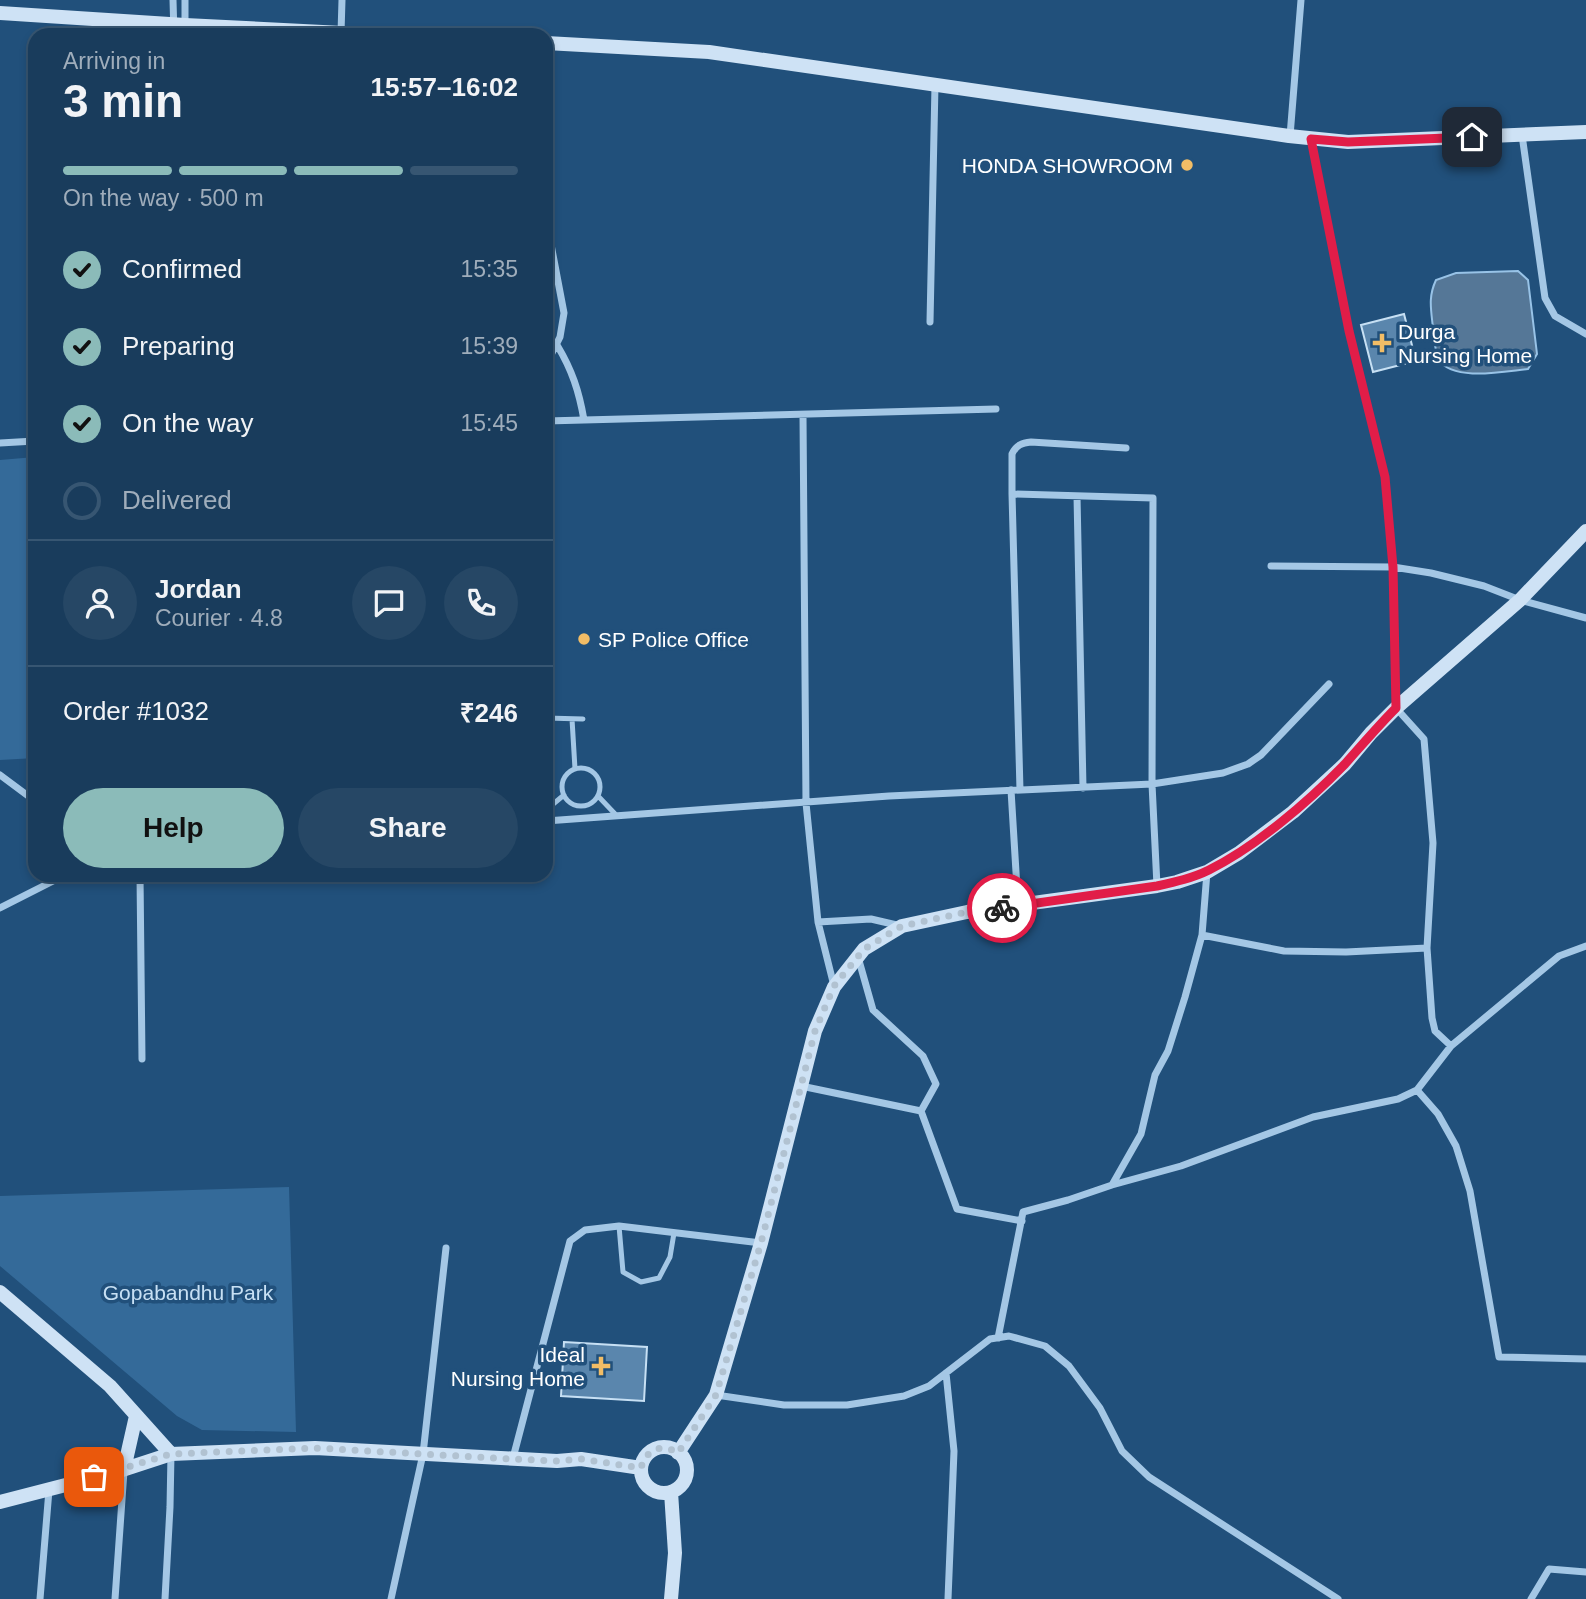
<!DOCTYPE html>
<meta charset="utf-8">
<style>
body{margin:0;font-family:Helvetica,sans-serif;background:#264765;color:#f1f3f6;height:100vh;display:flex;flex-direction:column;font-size:26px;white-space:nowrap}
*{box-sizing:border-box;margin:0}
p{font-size:23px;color:#9fadbb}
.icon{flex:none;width:38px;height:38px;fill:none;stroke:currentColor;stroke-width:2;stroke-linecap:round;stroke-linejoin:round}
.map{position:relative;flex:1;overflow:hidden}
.drawer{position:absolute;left:28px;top:28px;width:525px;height:854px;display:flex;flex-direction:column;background:#193c5c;border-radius:21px;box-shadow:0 4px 10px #0003,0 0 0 2px #375672}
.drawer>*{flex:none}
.pin{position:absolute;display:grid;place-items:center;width:60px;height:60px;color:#fff;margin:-30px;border-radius:14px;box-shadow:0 4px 10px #0006}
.courier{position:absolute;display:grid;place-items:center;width:70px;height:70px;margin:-35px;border:5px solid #e11d48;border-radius:50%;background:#fff;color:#222;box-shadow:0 2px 9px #0007}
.head em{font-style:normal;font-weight:700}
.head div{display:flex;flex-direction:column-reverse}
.head{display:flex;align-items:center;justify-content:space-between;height:119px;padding:0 35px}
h1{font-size:46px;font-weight:700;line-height:52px}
.bar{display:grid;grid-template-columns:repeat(4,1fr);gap:10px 7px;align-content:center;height:84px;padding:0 35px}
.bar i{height:9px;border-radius:5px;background:#375672}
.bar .on{background:#8bbbb9}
.bar p{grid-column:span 4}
.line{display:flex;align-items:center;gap:18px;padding:0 35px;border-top:2px solid #375672}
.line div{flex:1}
.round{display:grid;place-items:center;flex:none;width:74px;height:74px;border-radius:37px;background:#264765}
ol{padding:0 35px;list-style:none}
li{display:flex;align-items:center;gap:21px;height:77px}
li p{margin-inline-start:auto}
li .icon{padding:7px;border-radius:50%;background:#8bbbb9;color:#111;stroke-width:4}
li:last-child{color:#9fadbb}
li i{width:38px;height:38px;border:4px solid #375672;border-radius:50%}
.primary-button{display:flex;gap:14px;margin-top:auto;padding:14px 35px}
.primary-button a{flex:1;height:80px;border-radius:42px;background:#8bbbb9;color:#111;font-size:28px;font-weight:700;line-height:80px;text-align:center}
.primary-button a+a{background:#264765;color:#f1f3f6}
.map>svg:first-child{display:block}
</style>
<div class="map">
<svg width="1586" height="1599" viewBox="0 0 1586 1599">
<rect width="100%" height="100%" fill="#21507b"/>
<path fill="#346a99" d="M35,457v301l-35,2v-300z
M289,1187l7,245 -94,-2 -25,-14 -177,-150v-70z"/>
<path fill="#557797" stroke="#98c3e7" stroke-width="2" d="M1518,271l10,9 9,74 -9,15c-22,2 -75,13 -89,-9 -3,-6 -6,-25 -6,-32 -2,-19 -5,-31 3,-48l20,-7z"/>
<path fill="#5a86ad" stroke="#c7e0f4" stroke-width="2" d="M1404,314l12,47 -43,11 -12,-47z
M564,1342l83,5 -3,54 -83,-5z"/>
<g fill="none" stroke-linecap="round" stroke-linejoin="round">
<path stroke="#a4c7e5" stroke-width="5" d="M546,718l37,1
M572,719l3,50
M562 787a19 19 0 1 1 38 0a19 19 0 1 1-38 0Z
M598,796l19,20
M546,810l18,-15
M619,1226l4,46 18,10 18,-4 11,-21 4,-24"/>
<path stroke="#a4c7e5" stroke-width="7" d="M173,0l1,35
M185,24v-24
M341,33l1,-33
M1522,135l23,163 10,18 31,18
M1290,136l11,-136
M1311,139l38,192 36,146 8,90 3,141 28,31 9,104 -6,105 5,70 3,13 16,15
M546,218l18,95 -4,24 -14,28
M930,322l5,-237
M557,345c15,25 22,46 27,75
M803,415l3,388 12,119 16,64
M546,421l450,-12
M0,443l35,-2
M1012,494l141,4 -1,286 71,-11 25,-9 13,-9 68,-71
M1077,496l6,292
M1271,566l122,1 38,6 53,13 36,14 66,18
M0,775l35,26
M1011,790l7,115
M1020,790l-8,-296v-40c4,-9 10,-11 19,-12l95,6
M546,821l343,-25 263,-12 5,102
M140,875l2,184
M0,908l65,-33
M818,922l53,-3 30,7
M1202,935l82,16 62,1 81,-4
M858,957l15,53 50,46 13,28 -15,27
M801,1086l120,25 36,98 65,12
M1417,1090l21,24 18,32 14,45 29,166 87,2
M1112,1185l69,-19 132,-49 85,-18 19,-9 34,-44 108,-90 27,-10
M998,1338l25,-126 45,-12 44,-15 29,-51 14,-59 13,-24 17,-54 17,-62 5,-63
M946,1373l8,78 -6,148
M716,1395l68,10h63l57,-9 25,-10 61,-47 19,-3 36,10 24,20 31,42 22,43 27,26 189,122
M513,1458l57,-217 15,-11 34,-4 142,17
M40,1599l9,-109
M115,1599l9,-128
M165,1599l5,-92 1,-53
M391,1599l32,-145 23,-206
M1531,1599l18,-30 37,3"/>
<path stroke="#cee2f5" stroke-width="14" d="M0,13l185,12 197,10
M546,43l163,9 580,84 59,6 238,-10
M0,1292l110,94 61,68
M641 1470a23 23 0 1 1 46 0a23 23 0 1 1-46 0Z
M678,1453l38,-58 45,-152 54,-212 19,-44 30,-38 38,-23 65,-14 190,-26 20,-4 30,-10 32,-19 54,-41 52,-48 26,-31 25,-25 124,-108 66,-69
M124,1469l12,-53
M671,1492l4,61 -4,46
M0,1502l116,-30 55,-18 144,-6 242,13 24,-2 60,9"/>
</g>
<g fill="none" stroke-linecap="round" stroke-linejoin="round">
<path stroke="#b1c2d1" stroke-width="7" stroke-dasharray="0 12.6" d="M94,1477l77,-23 144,-6 197,11 45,2 24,-2 60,9c5,-19 21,-25 37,-15l38,-58 45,-152 54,-212 19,-45 30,-37 38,-23 65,-14 35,-4"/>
<path stroke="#e11d48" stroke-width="9" d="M1002,908l155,-22c18,-4 36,-8 52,-16 48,-24 99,-68 136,-106 17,-19 33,-38 51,-56l-3,-141 -8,-90 -36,-146 -38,-192 37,3 124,-5"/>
</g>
<g fill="#f2bd66" stroke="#21507b" stroke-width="2.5">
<circle cx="1187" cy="165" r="7"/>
<path d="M1378.5 332.5h7v7h7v7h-7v7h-7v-7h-7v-7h7z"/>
<circle cx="584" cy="639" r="7"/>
<path d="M597.5 1355.5h7v7h7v7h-7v7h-7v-7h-7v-7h7z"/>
</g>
<g text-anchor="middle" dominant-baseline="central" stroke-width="7" stroke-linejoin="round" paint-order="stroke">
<g font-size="21" fill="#fff" stroke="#21507b" text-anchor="end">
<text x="1173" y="165">HONDA SHOWROOM</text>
<text x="1398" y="331" text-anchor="start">Durga<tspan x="1398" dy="24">Nursing Home</tspan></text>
<text x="598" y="639" text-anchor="start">SP Police Office</text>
<text x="585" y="1354">Ideal<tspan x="585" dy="24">Nursing Home</tspan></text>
</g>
<g font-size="21" fill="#c7e0f4" stroke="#21507b">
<text x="188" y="1292">Gopabandhu Park</text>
</g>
</g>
</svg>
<div class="pin" style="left:94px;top:1477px;background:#ea580c"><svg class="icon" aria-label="bag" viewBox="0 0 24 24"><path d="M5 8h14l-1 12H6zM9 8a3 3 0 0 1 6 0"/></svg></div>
<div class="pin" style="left:1472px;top:137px;background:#1f2937"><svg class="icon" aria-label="home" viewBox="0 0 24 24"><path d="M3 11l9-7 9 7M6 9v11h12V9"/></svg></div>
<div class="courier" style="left:1002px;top:908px"><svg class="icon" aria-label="bike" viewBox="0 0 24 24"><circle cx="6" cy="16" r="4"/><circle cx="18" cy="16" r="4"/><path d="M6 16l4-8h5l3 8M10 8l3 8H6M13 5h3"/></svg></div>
<section class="drawer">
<div class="head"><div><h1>3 min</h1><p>Arriving in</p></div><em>15:57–16:02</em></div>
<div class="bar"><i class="on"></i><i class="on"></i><i class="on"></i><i></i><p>On the way · 500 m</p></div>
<ol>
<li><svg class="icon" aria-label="check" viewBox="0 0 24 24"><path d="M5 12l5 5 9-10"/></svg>Confirmed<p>15:35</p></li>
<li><svg class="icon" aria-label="check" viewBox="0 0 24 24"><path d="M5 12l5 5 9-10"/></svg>Preparing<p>15:39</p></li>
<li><svg class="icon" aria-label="check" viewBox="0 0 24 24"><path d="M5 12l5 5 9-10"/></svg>On the way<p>15:45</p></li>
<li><i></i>Delivered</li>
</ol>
<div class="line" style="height:126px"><a class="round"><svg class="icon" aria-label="person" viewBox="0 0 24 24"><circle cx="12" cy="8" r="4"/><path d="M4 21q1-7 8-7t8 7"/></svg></a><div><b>Jordan</b><p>Courier · 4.8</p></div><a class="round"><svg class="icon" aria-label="chat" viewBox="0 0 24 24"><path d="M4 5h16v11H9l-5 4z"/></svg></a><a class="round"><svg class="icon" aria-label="phone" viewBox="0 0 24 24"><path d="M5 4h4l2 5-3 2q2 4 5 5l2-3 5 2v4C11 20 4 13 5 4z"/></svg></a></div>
<div class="line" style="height:91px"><div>Order #1032</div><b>₹246</b></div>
<div class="primary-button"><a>Help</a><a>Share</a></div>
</section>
</div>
